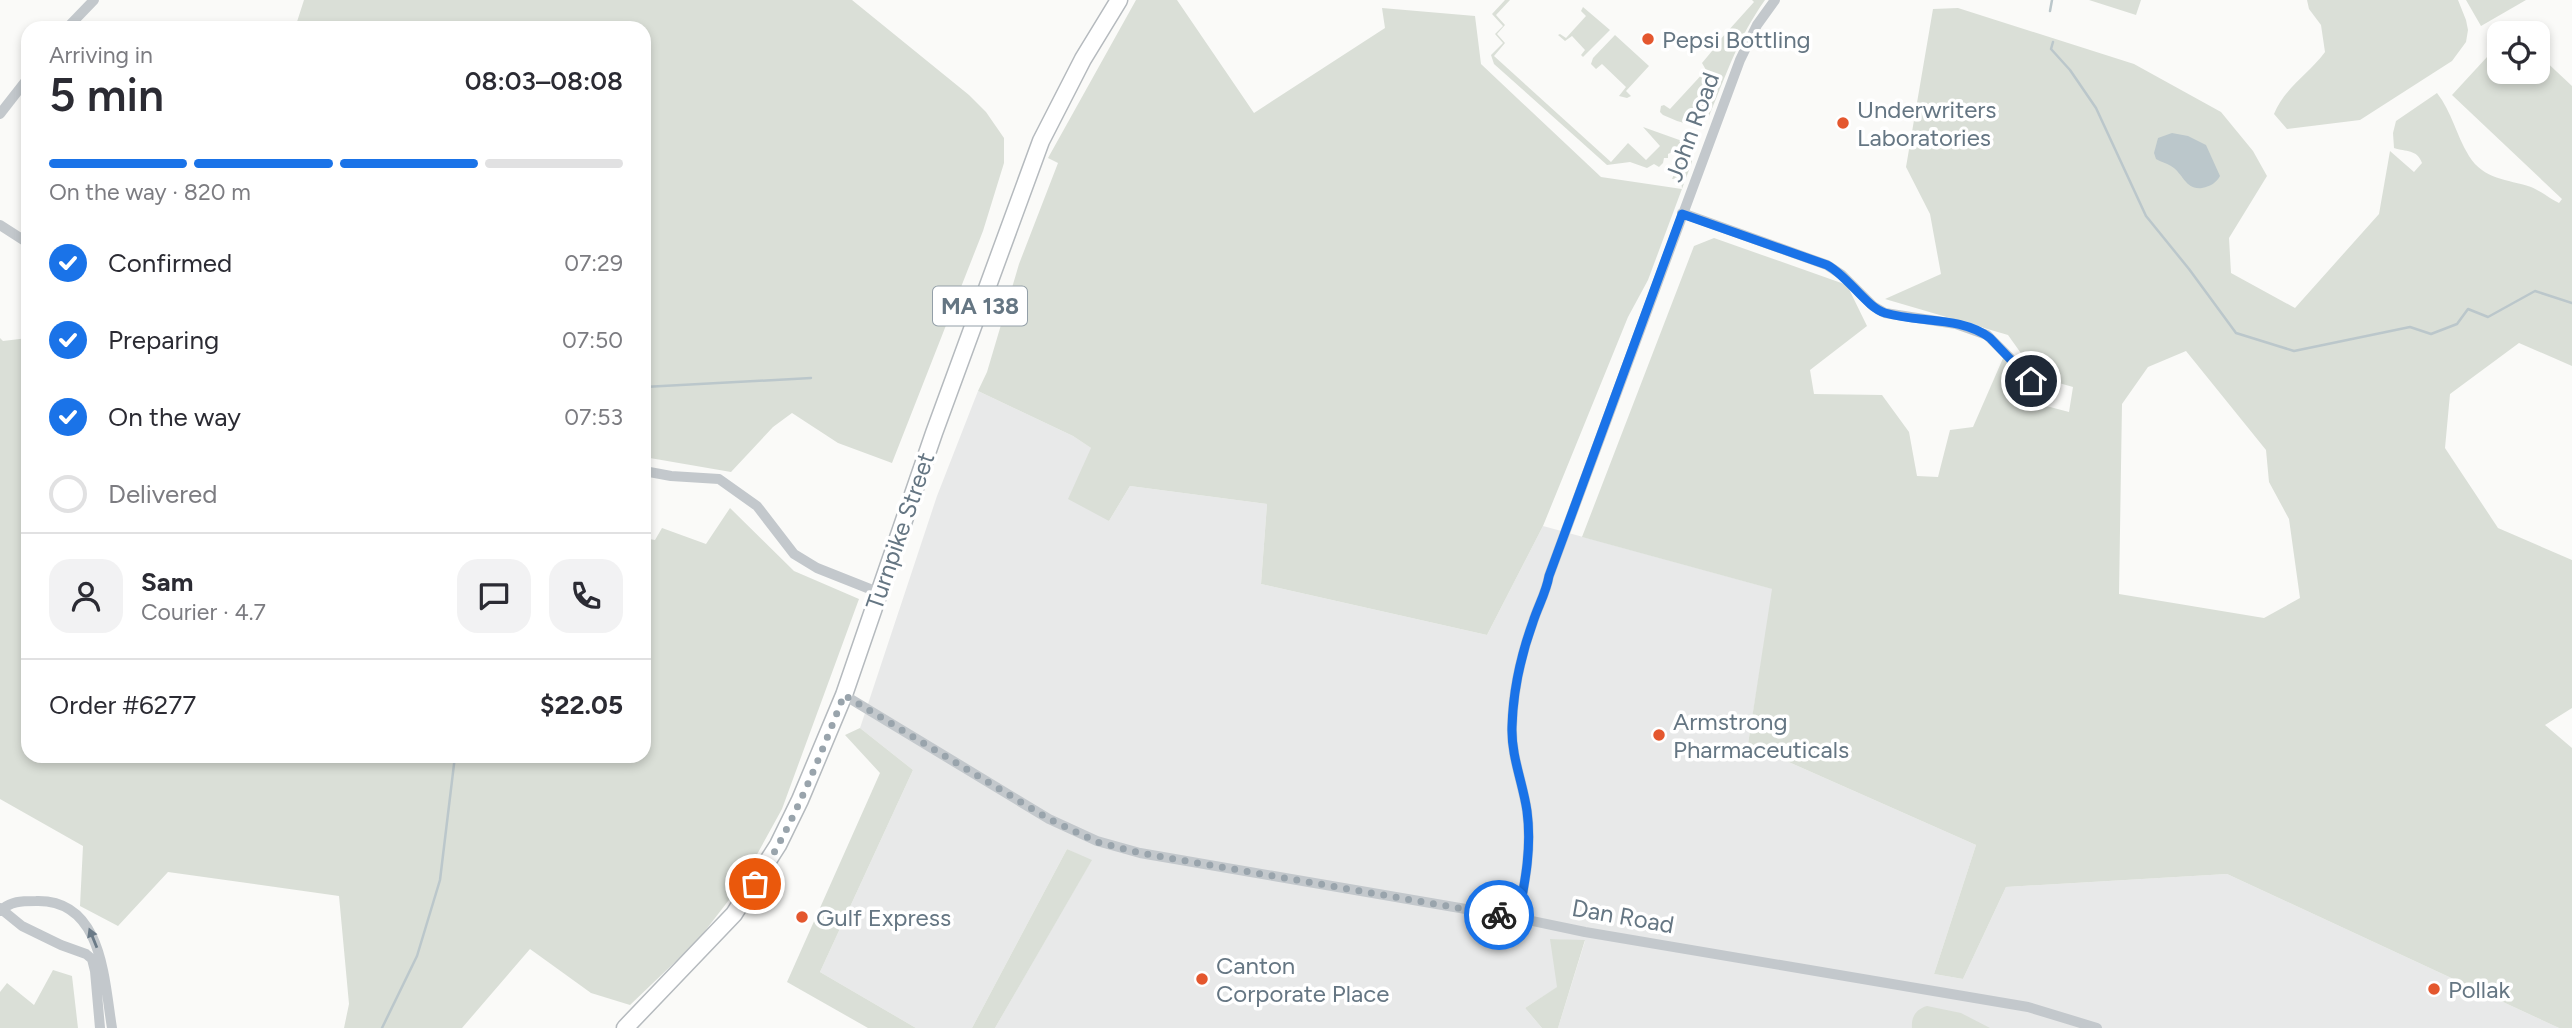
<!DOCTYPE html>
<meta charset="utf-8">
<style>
body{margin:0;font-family:Figtree,sans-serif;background:#f2f2f3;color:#2b2b33;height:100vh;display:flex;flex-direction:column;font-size:26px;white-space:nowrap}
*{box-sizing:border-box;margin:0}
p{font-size:23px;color:#7c7c81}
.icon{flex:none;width:38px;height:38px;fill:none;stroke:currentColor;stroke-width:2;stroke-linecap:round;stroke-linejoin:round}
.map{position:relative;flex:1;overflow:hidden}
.sheet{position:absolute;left:21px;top:21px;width:630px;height:742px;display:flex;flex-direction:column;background:#fff;border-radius:21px;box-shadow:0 4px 10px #0003}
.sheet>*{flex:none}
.controls{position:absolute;left:2487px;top:21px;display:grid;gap:14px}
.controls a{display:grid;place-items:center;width:63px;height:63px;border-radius:14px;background:#fff;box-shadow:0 4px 10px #0003;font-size:35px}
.pin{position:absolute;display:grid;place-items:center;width:60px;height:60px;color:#fff;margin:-30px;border:4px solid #fff;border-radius:50%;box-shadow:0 2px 7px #0007}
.courier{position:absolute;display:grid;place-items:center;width:70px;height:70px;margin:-35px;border:5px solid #1a73e8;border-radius:50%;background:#fff;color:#222;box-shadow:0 2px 9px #0007}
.overview em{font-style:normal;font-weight:600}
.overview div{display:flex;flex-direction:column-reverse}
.overview{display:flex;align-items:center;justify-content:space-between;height:119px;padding:0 28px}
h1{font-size:46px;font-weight:600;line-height:52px}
.bar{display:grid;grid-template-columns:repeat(4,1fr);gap:10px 7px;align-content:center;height:84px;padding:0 28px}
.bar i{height:9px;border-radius:5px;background:#e1e1e2}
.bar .current{background:#1a73e8}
.bar p{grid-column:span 4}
.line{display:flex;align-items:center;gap:18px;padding:0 28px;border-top:2px solid #e1e1e2}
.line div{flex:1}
.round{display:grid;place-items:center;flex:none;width:74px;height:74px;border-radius:21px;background:#f2f2f3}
ol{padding:0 28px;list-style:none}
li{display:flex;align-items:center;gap:21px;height:77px}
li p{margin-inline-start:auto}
li .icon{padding:7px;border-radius:50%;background:#1a73e8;color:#fff;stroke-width:4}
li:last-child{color:#7c7c81}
li i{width:38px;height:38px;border:4px solid #e1e1e2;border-radius:50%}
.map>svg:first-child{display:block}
</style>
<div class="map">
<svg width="2572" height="1028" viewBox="0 0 2572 1028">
<rect width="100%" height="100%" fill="#fafaf8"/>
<path fill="#e8e9e9" d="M978,391l95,45 18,12 18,73 21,-35 137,18 -6,80 226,51 56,-109 230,63 -25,155 228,101 -42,129 29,5 43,-92 221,-13 332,154h-1001l27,-87 -34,-2 7,48 -33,21 17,20h-547l96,-167 -24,-12 -95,179h-56l-96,-56 93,-202 -53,-42 77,-232z"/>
<path fill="#dadfd7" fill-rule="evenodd" d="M304,0h548l117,95 17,17 18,26v25l-21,68 -91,232 -54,-20 -46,-30 -19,14 -42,45 -87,-15v-429h-349z
M1136,0h41l77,113 131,-85 -3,-20 93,8 6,48 120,113 81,12 -1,-11 -9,1c5,-11 10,-18 0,-27l-4,2v4h-4l-1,5 -4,4 -5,-3 -7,4 -17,-6 -23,3 -113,-101 -3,-9 12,-12 -8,-9 8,-8 -11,-12 13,-14h5l-14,15 9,10 -8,9 8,9 -11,13 117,106 17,-19 18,17 14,-14 -17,-19 42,15 6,9 1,11 -44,118 -20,37 -85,209 -56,109 -226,-51 6,-80 -137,-18 -21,35 -41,-22 23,-51 -18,-12 -95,-45 9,-19 32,-108 39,-101 -10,-5z
M1752,0h13c-27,38 -38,73 -56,116 -15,14 -30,6 -46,-1l-3,-3 1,-6 3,-1 6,4 36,-39 -4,-7 10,-12 -3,-6 1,-6 3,-1 5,4 36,-40z
M2089,0h52l-5,15z
M2307,0h151l8,20 2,10 -2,12 -14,19 -92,59 -73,9 -13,-15c11,-27 35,-40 51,-62l-4,-27 -12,-16z
M2466,0h60l-45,26z
M1583,7l27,23 -27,27 -2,-2 4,-5 -13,-14 -7,5 -7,-6 2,-1 6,4 20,-22 -5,-5z
M1958,8l176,56 87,48 32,39 14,25 -38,62 2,35 64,35 84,-94 11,-63 24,21 8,-9c-5,-14 -16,-11 -28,-15l-1,-15 3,-12 41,-28c15,19 19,42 32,63 15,24 38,23 62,31 10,4 19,12 28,16l3,-4 -110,-104 47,-51v28h39v-18l34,32v280l-53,-23 -69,51 -5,54 53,80 74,32v148l-27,17 27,23v280h-13l-332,-154 -221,13 -43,92 -29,-5 42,-129 -228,-101 24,-155 -190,-52 112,-291 20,-8 133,47 20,41 -57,44 4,24 68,1 27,37 8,44 21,1 12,-47 23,-3 31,-71 23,45 42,11 4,-25 -35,-10 -30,-42 -123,-36 56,-25 -11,-60 -24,-47 27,-158zM2186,351l80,99 3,32 20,37 11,79 -36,20 -145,-24 3,-190 26,-37z
M1615,35l34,31 -23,25 5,5 -4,2 -8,-2 7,-9 -24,-23 -6,5 -5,-5 2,-6z
M0,338l3,3 25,-3v418h616v-218l11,2 7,-12 44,16 24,-36 64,63 65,28 -77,210 -43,78 -41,53 -68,65 -39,-12 -61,-44 -68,79h-118l5,-24 -10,-108 -171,-24 -50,54 -38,-20 3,-60 -83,-47z
M860,728l53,42 -93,202 96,56h-48l-81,-46 93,-209 -35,-38z
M1067,849l25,11 -97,168h-23z
M1550,939l35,1 -27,88h-16l-17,-20 32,-21z
M53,970l19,6 6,52h-78v-36l7,-9 27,22z
M1927,1006l34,7 29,15h-78c-1,-11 4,-19 15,-22z"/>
<path fill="#bbc7cb" d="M2172,133l16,3 18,9 14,31c-4,7 -9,10 -18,12 -17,2 -18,-14 -31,-22 -5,-3 -10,-4 -15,-7l-2,-6 4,-15z"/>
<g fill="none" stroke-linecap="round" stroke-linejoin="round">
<path stroke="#bbc7cb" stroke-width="2.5" d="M2050,11l2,-11
M2053,42l-2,7 19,21 26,38 50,108 43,53 47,64 58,18 116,-24 21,7 26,-10 11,-15 20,8 47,-26 37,12
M644,387l167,-9
M382,1028l35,-72 23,-76 15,-124"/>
<defs>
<path id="primary" d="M625,1028l109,-114 44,-69 22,-45 44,-105 90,-262 107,-292 42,-82 36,-59"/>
</defs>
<use href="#primary" stroke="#b5babe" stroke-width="19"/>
<path stroke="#c3c8cc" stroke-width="10" d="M67,28l27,-28
M0,114l28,-36
M1682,213l145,52 15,10 31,31 12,7 71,11 31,11 35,35 20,25
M0,225l28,18
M644,471l27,5 48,3 38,27 37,48 23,14 63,25
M844,695l205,124 48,22 43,12 378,65 67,14 443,75 69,21
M0,908l22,18 39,19 25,9 6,5 3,12 5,57
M0,911c11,-10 21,-10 36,-10 67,-2 68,79 76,127
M1518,918c7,-36 14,-70 9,-107 -4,-28 -16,-55 -15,-84 1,-35 9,-72 21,-105 5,-16 13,-29 16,-46l191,-516 17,-35 18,-25"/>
<use href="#primary" stroke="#fff" stroke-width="16"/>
</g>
<defs><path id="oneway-solid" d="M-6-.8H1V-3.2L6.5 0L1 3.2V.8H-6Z" transform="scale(1.75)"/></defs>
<use fill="#6a7a87" href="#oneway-solid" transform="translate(93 938) rotate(-112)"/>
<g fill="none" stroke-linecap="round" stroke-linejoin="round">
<path stroke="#99a4ac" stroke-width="7" stroke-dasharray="0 12.6" d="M755,884c38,-58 64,-125 89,-189l205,124 48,23 43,11 359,62"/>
<path stroke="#1a73e8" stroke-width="9" d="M1499,915l19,3c7,-36 14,-70 9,-107 -4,-28 -16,-55 -15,-84 1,-35 9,-72 21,-105 5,-16 13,-29 16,-46l133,-362 145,51c21,11 40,43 58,48 34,10 76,3 105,25l41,43"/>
</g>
<g fill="#e4572e" stroke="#fff" stroke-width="2.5">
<circle cx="1648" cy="39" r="7"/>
<circle cx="1843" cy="123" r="7"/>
<circle cx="1659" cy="735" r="7"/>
<circle cx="802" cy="917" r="7"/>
<circle cx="1202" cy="979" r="7"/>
<circle cx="2434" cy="989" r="7"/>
</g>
<g text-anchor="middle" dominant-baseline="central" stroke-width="7" stroke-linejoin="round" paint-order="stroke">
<rect fill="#fff" stroke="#939fa8" stroke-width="2" x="933" y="286.5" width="94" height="39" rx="5"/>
<g font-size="23" font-weight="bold" fill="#657683">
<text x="980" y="306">MA 138</text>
</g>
<g font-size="24" fill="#657683" stroke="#fff" text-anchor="start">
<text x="1662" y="39">Pepsi Bottling</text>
<text x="1857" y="109">Underwriters<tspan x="1857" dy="28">Laboratories</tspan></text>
<text x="1673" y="721">Armstrong<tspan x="1673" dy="28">Pharmaceuticals</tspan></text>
<text x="816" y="917">Gulf Express</text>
<text x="1216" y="965">Canton<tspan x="1216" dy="28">Corporate Place</tspan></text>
<text x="2448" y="989">Pollak</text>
</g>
<g font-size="24" fill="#657683" stroke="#fff">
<text transform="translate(1692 127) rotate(-70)">John Road</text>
<text transform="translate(900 531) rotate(-71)">Turnpike Street</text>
<text transform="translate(1623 916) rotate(10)">Dan Road</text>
</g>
</g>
</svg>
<div class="controls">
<a><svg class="icon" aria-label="locate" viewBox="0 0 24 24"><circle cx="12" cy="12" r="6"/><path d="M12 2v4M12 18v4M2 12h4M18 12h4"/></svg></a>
</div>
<div class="pin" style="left:755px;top:884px;background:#ea580c"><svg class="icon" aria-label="bag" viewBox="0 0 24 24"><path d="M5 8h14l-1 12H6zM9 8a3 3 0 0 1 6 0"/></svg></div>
<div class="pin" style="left:2031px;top:381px;background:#1f2937"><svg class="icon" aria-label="home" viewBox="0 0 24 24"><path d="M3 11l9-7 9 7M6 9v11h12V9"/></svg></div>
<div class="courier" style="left:1499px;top:915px"><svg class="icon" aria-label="bike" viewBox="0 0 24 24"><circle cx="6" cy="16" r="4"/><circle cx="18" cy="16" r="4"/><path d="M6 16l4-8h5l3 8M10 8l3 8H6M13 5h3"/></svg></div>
<section class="sheet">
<div class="overview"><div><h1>5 min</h1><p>Arriving in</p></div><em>08:03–08:08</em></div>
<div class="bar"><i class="current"></i><i class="current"></i><i class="current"></i><i></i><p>On the way · 820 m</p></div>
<ol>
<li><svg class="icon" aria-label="check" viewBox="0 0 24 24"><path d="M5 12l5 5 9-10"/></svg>Confirmed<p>07:29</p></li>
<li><svg class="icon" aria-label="check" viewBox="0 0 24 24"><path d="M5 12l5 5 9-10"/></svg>Preparing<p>07:50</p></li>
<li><svg class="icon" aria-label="check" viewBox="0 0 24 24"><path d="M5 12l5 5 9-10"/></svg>On the way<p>07:53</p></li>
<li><i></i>Delivered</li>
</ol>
<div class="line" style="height:126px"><a class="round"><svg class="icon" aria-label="person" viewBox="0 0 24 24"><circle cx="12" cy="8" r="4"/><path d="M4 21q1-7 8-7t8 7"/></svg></a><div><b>Sam</b><p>Courier · 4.7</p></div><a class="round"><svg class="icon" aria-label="chat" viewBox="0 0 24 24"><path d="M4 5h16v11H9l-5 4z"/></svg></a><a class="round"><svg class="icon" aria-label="phone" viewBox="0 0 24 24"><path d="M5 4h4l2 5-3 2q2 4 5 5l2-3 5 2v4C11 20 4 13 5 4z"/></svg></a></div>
<div class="line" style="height:91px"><div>Order #6277</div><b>$22.05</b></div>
</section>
</div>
